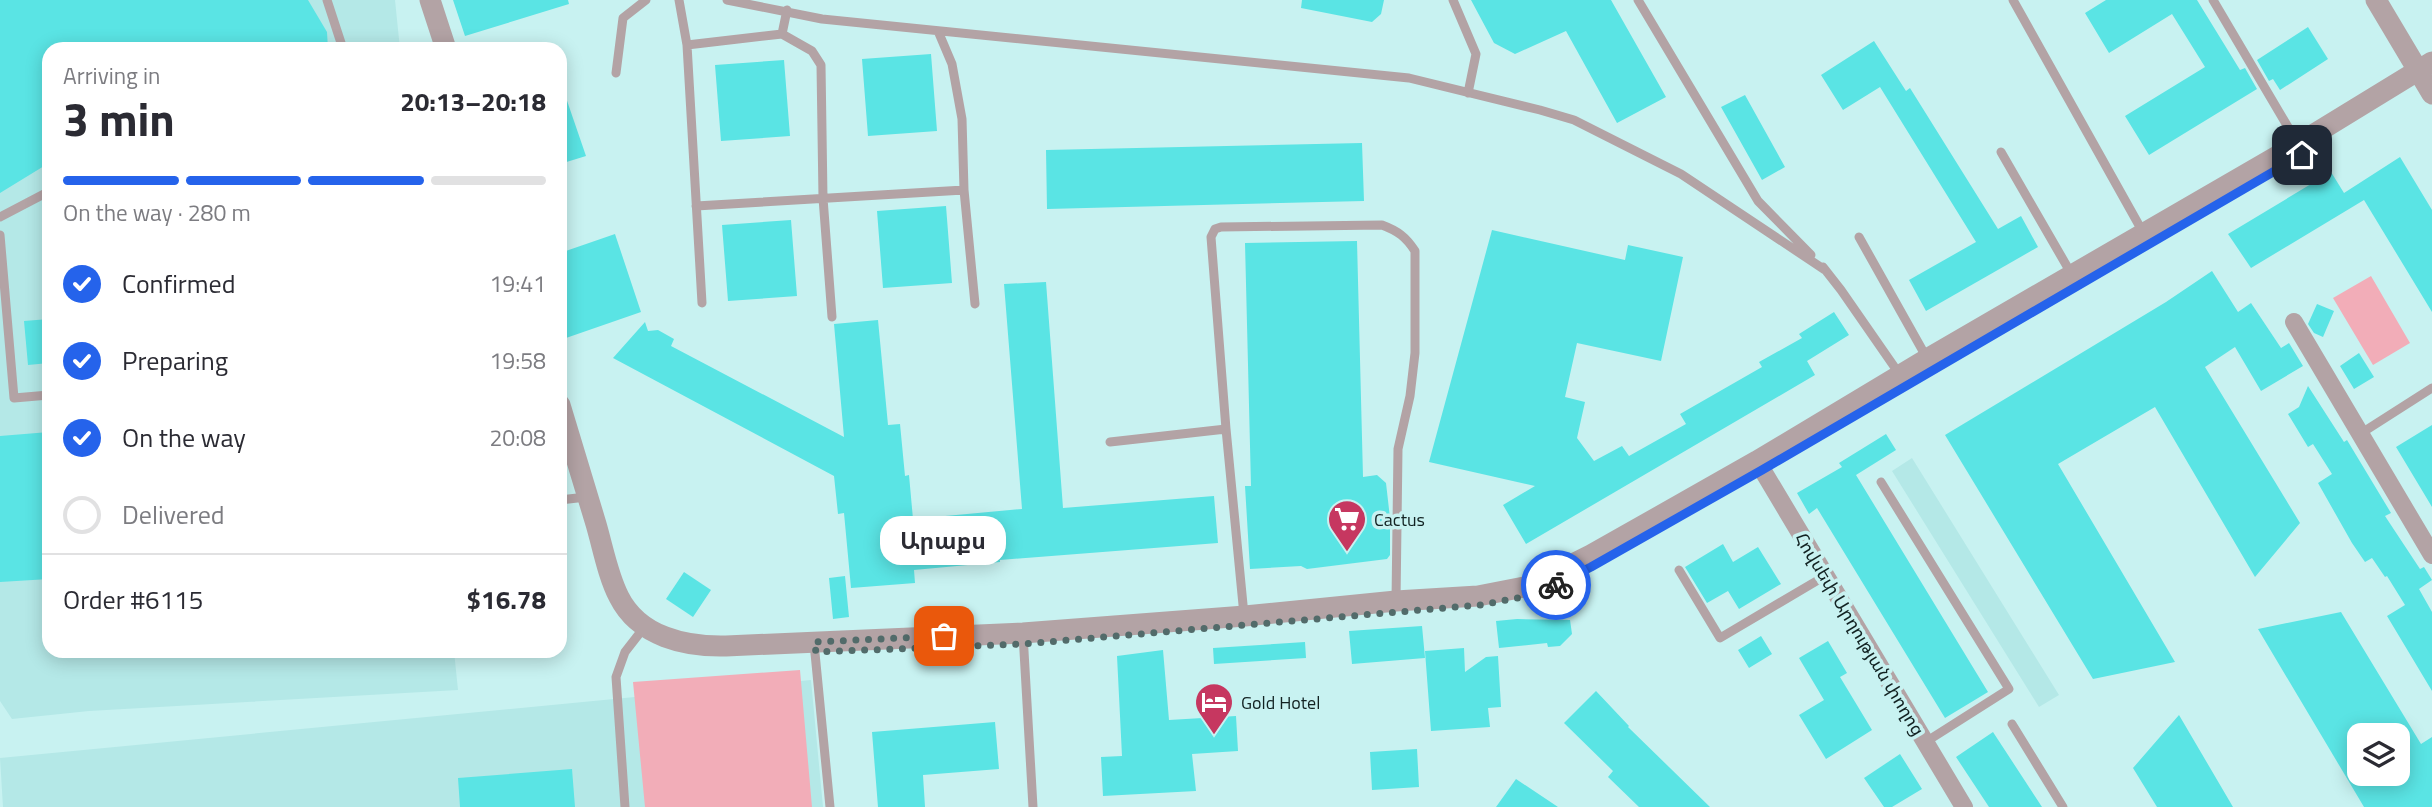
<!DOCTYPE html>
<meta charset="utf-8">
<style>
body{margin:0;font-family:"Titillium Web","Noto Sans Armenian",sans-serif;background:#f7f7f7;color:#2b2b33;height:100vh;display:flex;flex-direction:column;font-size:26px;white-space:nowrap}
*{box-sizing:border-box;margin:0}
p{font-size:23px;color:#7c7c81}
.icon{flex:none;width:38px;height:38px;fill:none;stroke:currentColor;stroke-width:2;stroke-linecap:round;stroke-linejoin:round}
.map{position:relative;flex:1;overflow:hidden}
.side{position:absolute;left:42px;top:42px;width:525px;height:616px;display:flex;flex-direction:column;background:#fff;border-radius:21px;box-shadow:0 4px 18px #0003}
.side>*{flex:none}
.fabs{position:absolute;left:2347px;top:723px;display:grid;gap:14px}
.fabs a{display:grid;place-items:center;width:63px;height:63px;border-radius:14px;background:#fff;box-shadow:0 4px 18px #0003;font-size:35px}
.pin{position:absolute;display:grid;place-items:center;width:60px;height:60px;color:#fff;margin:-30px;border-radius:14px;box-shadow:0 4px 10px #0006}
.courier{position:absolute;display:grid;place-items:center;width:70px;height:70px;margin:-35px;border:5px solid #2563eb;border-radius:50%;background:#fff;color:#222;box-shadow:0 2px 9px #0007}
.bubble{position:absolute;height:49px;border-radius:21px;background:#fff;box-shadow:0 4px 18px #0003;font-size:23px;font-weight:700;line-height:49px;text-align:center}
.head em{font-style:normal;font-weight:700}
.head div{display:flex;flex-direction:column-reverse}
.head{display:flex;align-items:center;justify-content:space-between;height:119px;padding:0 21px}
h1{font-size:46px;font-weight:700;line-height:52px}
.bar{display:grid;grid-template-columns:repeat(4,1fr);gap:10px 7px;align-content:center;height:84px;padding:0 21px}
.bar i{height:9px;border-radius:5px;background:#e1e1e2}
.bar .selected{background:#2563eb}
.bar p{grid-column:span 4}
.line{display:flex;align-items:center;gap:18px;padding:0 21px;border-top:2px solid #e1e1e2}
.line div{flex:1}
ol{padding:0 21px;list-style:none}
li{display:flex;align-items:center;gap:21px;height:77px}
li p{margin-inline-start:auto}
li .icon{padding:7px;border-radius:50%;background:#2563eb;color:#fff;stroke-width:4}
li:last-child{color:#7c7c81}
li i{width:38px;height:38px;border:4px solid #e1e1e2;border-radius:50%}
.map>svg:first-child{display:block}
</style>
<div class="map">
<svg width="2432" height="807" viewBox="0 0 2432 807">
<rect width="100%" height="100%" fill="#c8f2f1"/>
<path fill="#b4e8e7" d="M0,0h395l5,49h-351v602h405l4,39 -369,21 -77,8 -12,-18z
M1912,458l147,237 -20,12 -147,-236z
M811,680l12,127h-820l-3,-49z"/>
<path fill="#f2adb8" d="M2371,276l39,67 -37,22 -40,-67z
M800,670l12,137h-167l-12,-125z"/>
<path fill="#5ae4e4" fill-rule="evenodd" d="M0,0h308l19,32 1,17h-279v114l-49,30z
M453,0h115l1,4 -104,32z
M1302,0h82l-3,14 -9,8 -71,-14z
M1471,0h140l55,97 -49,26 -51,-92 -51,23 -21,-11z
M2106,0h91l43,70 5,-2 12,21 -108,66 -24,-39 80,-49 -33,-53 -63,39 -24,-40z
M2308,27l20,32 -48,31 -7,-11 -4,2 -12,-21z
M1874,41l32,50 4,-3 88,141 23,-13 17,31 -112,64 -17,-31 67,-38 -96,-155 -37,23 -22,-35z
M931,54l6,77 -69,5 -6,-77z
M784,60l6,76 -69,5 -6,-76z
M560,89h3l23,67 -26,8z
M1745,95l40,72 -23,13 -41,-73z
M1362,143l2,58 -317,8 -1,-59z
M2400,157l32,53v102l-68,-112 -113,68 -23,-34 103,-62 13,21z
M946,206l6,77 -69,5 -6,-77z
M791,220l6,76 -69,5 -6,-76z
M1492,230l133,30 3,-15 55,12 -22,104 -84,-18 -12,54 20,5 -8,36 17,23 28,-15 7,10 57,-32 -6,-10 82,-47 -3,-5 43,-24 -3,-4 35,-22 15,23 -42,26 8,14 -289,169 -23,-39 32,-19 -106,-24z
M615,234l26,78 -75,26 -6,-17v-68z
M1357,241l6,236 14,-2 9,8 4,35v37l-3,4 -80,10 -6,-3 -51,3 -5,-83h6l-6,-243z
M2212,271l26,41 13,-9 30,45 8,-5 14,23 -42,25 -26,-44 -30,20 95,156 -45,54 -100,-170 -97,57 117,198 -82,17 -148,-244 221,-133z
M1046,282l17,226 151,-12 4,47 -218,17v2l-86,8 1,13 -64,5 -7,-75 -6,1 -4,-38 -221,-118 32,-36 3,9 10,-1 16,9 -3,7 173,91 -10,-113 44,-4 10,105 12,-1 5,52 4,-1 4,44 109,-10 -18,-225z
M2317,304l17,7 -11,26 -9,-4 -6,-9z
M49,319v44l-21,2 -4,-44z
M2359,353l15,24 -20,12 -14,-23z
M2308,386l36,56 3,-2 44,73 -6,3 35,53 4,-2 8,13 -13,9 13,23v79l-45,-75 18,-11 -18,-29 -2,1 -13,-19 -7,4 -13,-19 -34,-60 14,-9 -19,-30 -5,3 -20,-33 11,-7z
M2432,425v82l-36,-60z
M49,432v147l-49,3v-146z
M1886,434l10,16 -40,25 132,217 -43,26 -128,-210 -8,6 -12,-21 45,-26 -3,-4z
M1723,544l10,18 25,-15 23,37 -42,25 -11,-18 -21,12 -22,-36z
M684,572l27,18 -18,27 -27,-18z
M845,576l4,41 -16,2 -4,-41z
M2341,612l80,132 11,-7v70h-68l-106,-178zM2359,735h39v39h-39z
M1517,619l53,1 2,14 -12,12 -12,1 -1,-4 -48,5 -3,-27z
M1422,626l3,32 -73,6 -3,-33z
M1761,636l11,18 -23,14 -11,-18z
M1828,641l19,32 -7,4 32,53 -46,29 -27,-44 25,-15 -25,-42z
M1305,642l1,16 -92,6 -1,-16z
M1464,648l1,24 21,-15 12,-1 3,51 -13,1 2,19 -59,4 -6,-80z
M1163,650l6,70 67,-4 2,35 -46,3 4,37 -93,5 -2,-39 21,-1 -5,-100z
M1596,691l33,35 -1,1 82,80h-71l-31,-30 5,-6 -49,-48z
M2179,715l54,92h-76l-24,-39z
M995,722l4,47 -76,6 2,32h-47l-6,-75z
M1993,732l49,75h-53l-33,-50z
M1417,749l2,38 -47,3 -2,-38z
M1900,754l22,35 -30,18h-8l-20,-29z
M572,769l3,38h-115l-2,-29z
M1516,779l42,28h-62z"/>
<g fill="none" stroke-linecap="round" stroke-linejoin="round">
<path stroke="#b3a3a5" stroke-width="9" d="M327,0l16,49
M679,0l8,45 15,258
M727,0l95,19 587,59 131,32 34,10 107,54 144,96
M1453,0l23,54 -8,39
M1638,0l120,201 53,54
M2013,0l136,243
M2213,0l85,144
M938,31l14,33 10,55 2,71 11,114
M782,34l5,-24
M687,45l95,-11 30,17 9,14 2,133 9,119
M616,73l7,-55 23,-18
M2001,152l71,123
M696,206l268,-16
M0,217l44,-23h5
M0,235l14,163 35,-3
M1859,237l74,132
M1823,267l18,23 59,85
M2360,434l72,-46
M1110,442l116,-13
M1881,482l128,207 -85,54
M560,500l26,-3
M1679,570l41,68 105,-62
M1244,615l-18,-186 -15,-192 4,-8 6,-2 161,-2c16,6 24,12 33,26v102l-5,43 -12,53 -2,152
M1023,634l10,173
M814,643l16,164
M2012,724l51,83
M625,807l-9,-130 9,-25 14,-18"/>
<path stroke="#b3a3a5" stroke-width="18" d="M2294,322l138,233
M1757,461l207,346"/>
<path stroke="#b3a3a5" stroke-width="21" d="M430,0l16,49
M2376,0l56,94
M560,405c12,40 24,80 36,119 7,24 12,52 23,73 20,40 67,50 107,49l297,-13 222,-17 151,-15 82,-5 51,-10 62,-31 166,-94 170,-102 371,-215 134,-82"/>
</g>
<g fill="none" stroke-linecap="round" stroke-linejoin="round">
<path stroke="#526b6a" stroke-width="7" stroke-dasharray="0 12.6" d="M944,636l-130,6 2,10 207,-8 457,-39 54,-10 22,-10"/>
<path stroke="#2563eb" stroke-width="9" d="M1556,585l35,-18 171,-97 540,-315"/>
</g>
<defs>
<symbol id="supermarket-pin" viewBox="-11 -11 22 30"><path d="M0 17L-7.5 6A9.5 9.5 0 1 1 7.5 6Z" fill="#c63760" stroke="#c8f2f1"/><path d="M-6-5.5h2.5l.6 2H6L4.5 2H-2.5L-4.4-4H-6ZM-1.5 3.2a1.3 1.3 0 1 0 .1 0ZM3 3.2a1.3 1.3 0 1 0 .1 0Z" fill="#fff"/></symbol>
<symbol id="hotel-pin" viewBox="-11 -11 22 30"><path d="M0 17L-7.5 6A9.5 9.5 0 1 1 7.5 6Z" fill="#c63760" stroke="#c8f2f1"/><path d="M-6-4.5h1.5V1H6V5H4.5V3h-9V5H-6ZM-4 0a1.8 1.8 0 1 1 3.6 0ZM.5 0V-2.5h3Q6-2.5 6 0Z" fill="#fff"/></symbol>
</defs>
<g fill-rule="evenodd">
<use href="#supermarket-pin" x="1325" y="497" width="44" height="60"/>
<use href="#hotel-pin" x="1192" y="680" width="44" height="60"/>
</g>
<g text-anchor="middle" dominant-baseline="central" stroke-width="7" stroke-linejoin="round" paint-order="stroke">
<g font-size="18" fill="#122222" stroke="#c8f2f1" text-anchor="start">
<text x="1374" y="519">Cactus</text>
<text x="1241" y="702">Gold Hotel</text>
</g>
<g font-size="18" fill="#122222" stroke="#c8f2f1">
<text transform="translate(1860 634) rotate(59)">Հովսեփ Արղության փողոց</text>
</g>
</g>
</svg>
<div class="fabs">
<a><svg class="icon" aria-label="layers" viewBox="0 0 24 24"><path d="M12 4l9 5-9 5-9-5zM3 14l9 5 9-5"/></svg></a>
</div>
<div class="pin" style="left:944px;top:636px;background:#ea580c"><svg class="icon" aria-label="bag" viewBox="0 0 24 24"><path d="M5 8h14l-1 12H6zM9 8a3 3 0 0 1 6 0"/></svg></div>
<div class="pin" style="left:2302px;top:155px;background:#1f2937"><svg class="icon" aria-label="home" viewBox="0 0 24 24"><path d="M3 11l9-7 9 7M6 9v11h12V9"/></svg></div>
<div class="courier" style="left:1556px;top:585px"><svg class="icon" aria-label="bike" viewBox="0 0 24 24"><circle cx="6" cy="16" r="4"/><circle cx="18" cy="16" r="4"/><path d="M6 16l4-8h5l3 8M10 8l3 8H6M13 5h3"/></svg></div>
<div class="bubble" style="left:880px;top:516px;width:126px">Արաքս</div>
<section class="side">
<div class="head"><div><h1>3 min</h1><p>Arriving in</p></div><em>20:13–20:18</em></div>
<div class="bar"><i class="selected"></i><i class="selected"></i><i class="selected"></i><i></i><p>On the way · 280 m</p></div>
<ol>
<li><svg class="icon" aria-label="check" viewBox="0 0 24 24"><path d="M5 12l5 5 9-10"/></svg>Confirmed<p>19:41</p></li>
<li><svg class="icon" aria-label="check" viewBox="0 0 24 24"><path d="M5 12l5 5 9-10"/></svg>Preparing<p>19:58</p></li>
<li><svg class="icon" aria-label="check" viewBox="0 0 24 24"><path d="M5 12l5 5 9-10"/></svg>On the way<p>20:08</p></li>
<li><i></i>Delivered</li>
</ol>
<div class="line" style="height:91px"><div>Order #6115</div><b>$16.78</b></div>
</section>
</div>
